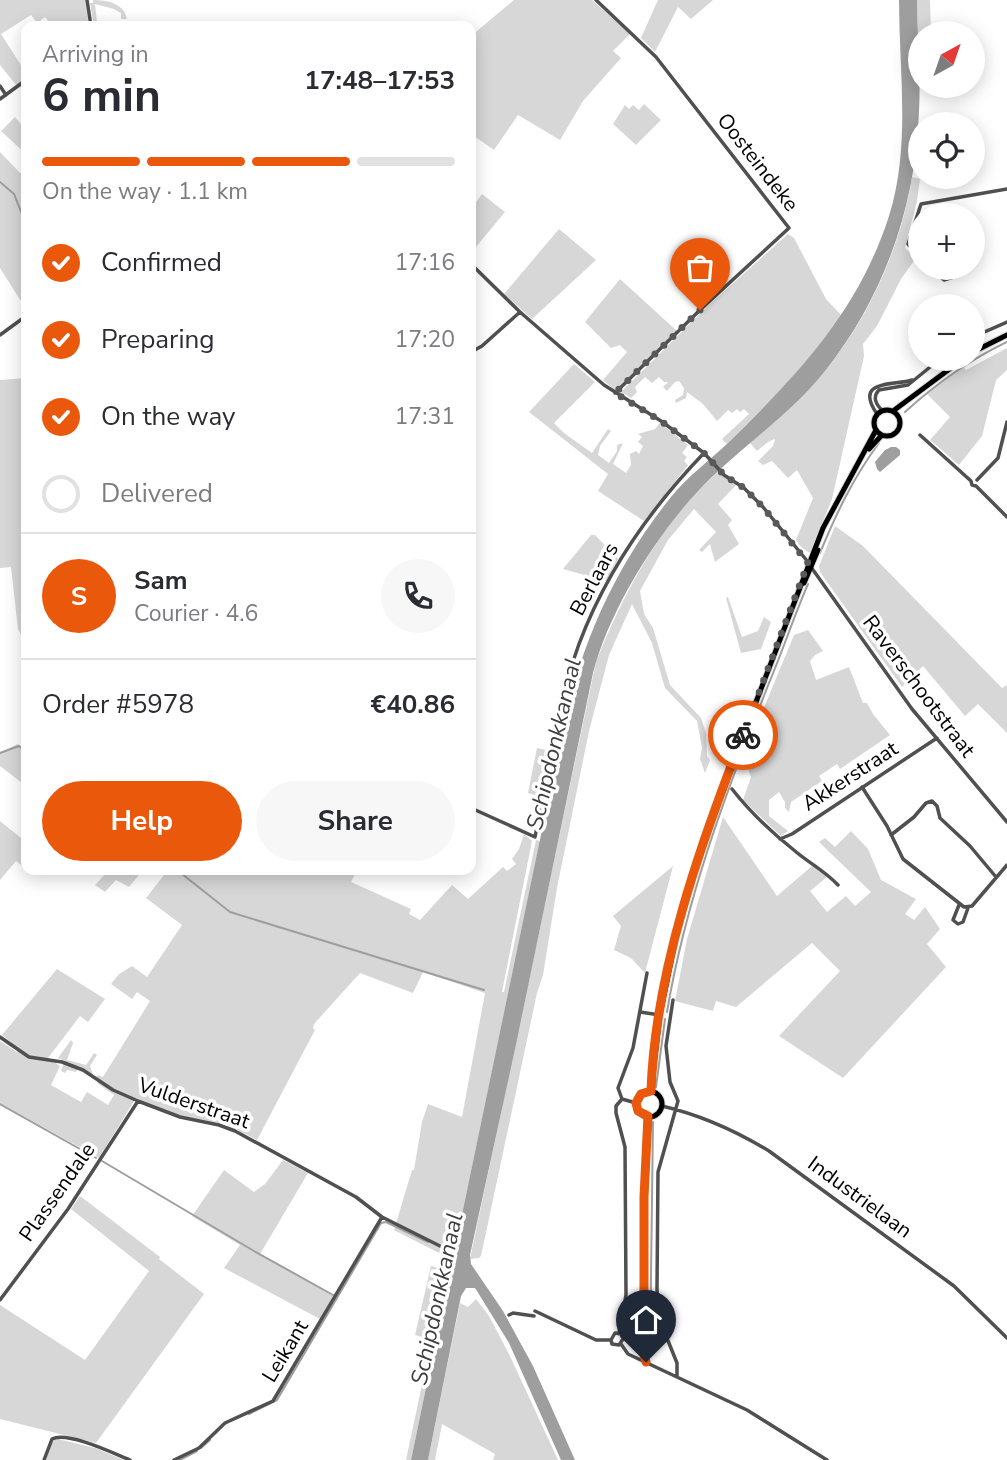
<!DOCTYPE html>
<meta charset="utf-8">
<style>
body{margin:0;font-family:"Nunito Sans",sans-serif;background:#f7f7f7;color:#2b2b33;height:100vh;display:flex;flex-direction:column;font-size:26px;white-space:nowrap}
*{box-sizing:border-box;margin:0}
p{font-size:23px;color:#7c7c81}
.icon{flex:none;width:38px;height:38px;fill:none;stroke:currentColor;stroke-width:2;stroke-linecap:round;stroke-linejoin:round}
.map{position:relative;flex:1;overflow:hidden}
.panel{position:absolute;left:21px;top:21px;width:455px;height:854px;display:flex;flex-direction:column;background:#fff;border-radius:14px;box-shadow:0 4px 18px #0003}
.panel>*{flex:none}
.needle{width:46px;rotate:40deg}
.controls{position:absolute;left:908px;top:21px;display:grid;gap:14px}
.controls a{display:grid;place-items:center;width:77px;height:77px;border-radius:50%;background:#fff;box-shadow:0 4px 18px #0003;font-size:35px}
.pin{position:absolute;display:grid;place-items:center;width:60px;height:60px;color:#fff;margin:-72px -30px;border-radius:50% 50% 50% 0;rotate:-45deg;box-shadow:0 0 7px #0007}
.pin .icon{rotate:45deg}
.courier{position:absolute;display:grid;place-items:center;width:70px;height:70px;margin:-35px;border:5px solid #ea580c;border-radius:50%;background:#fff;color:#222;box-shadow:0 2px 9px #0007}
.headline em{font-style:normal;font-weight:700}
.headline div{display:flex;flex-direction:column-reverse}
.headline{display:flex;align-items:center;justify-content:space-between;height:119px;padding:0 21px}
h1{font-size:46px;font-weight:700;line-height:52px}
.bar{display:grid;grid-template-columns:repeat(4,1fr);gap:10px 7px;align-content:center;height:84px;padding:0 21px}
.bar i{height:9px;border-radius:5px;background:#e1e1e2}
.bar .active{background:#ea580c}
.bar p{grid-column:span 4}
.line{display:flex;align-items:center;gap:18px;padding:0 21px;border-top:2px solid #e1e1e2}
.line div{flex:1}
.round{display:grid;place-items:center;flex:none;width:74px;height:74px;border-radius:37px;background:#f7f7f7}
ol{padding:0 21px;list-style:none}
li{display:flex;align-items:center;gap:21px;height:77px}
li p{margin-inline-start:auto}
li .icon{padding:7px;border-radius:50%;background:#ea580c;color:#fff;stroke-width:4}
li:last-child{color:#7c7c81}
li i{width:38px;height:38px;border:4px solid #e1e1e2;border-radius:50%}
.cta{display:flex;gap:14px;margin-top:auto;padding:14px 21px}
.cta a{flex:1;height:80px;border-radius:42px;background:#ea580c;color:#fff;font-size:28px;font-weight:700;line-height:80px;text-align:center}
.cta a+a{background:#f7f7f7;color:#2b2b33}
.map>svg:first-child{display:block}
</style>
<div class="map">
<svg width="1007" height="1460" viewBox="0 0 1007 1460">
<rect width="100%" height="100%" fill="#fff"/>
<path fill="#d7d7d7" d="M0,0h85l4,26h-37l-7,-9 -8,6 -6,-8 -30,19 25,39v11l-5,4 -3,-4 -2,1 -16,-20z
M93,0c14,0 31,3 34,19h-6v-6l-7,-4 -19,-5 2,18 10,4h-13l-4,-23h3z
M514,0h78l38,34 -17,17 8,7 -38,43 -23,39 -42,-25 -24,35 -23,-16v-98z
M658,0h55l-22,19 -13,-12 -23,45 -14,-14z
M917,0h13l1,33h-11v46h-2z
M644,104l17,16 -25,25 -23,-21 12,-19 4,4 4,-4 6,5z
M15,117l11,13v24l-25,-23z
M0,152l20,21 6,-4v140l-26,-41z
M912,177l8,2 -3,22 -12,47 11,10 -15,21 -24,47 -14,18 1,12 -32,143 -22,54 -9,-6 -5,-7 17,-42 -16,-28 -9,8 -16,-17 -9,4 -5,-4 15,-15 2,-7 -7,3 -11,9 -7,-8c25,-23 52,-45 74,-71 45,-54 77,-125 88,-195z
M482,194l23,18 -34,41v-44z
M559,229l37,31 -64,59 -28,-25z
M788,234l6,4 32,61 16,17 -47,60 -68,68 -5,-5 27,-25 -5,-5 -4,3 -3,-3 -5,4 -4,-3 -11,11 -14,-17 -16,-12 -1,6 -10,5 -1,-3 8,-5 1,-7 -5,-7 -4,1 -8,9 -4,-4 5,-5h-4l-5,-5 -7,6 -7,-6 -10,10 2,5 -6,6 -10,-6 89,-88z
M620,279l57,52 -62,59 -12,-10 24,-28 -7,-7 -9,3 -26,-26z
M1007,348v22l-11,10 -14,56 -23,29 -29,-25 20,-23 -23,-23 36,-28 3,4z
M574,364l21,18 -41,41 10,10 28,20 16,-24 3,2 -11,15 -2,9 11,8 8,-12v-6l6,-2 -10,21 13,9 5,-8 -1,-11 6,-3 3,3 4,-8 -5,-4 4,-5 -4,-3 17,-5 5,-6 28,22 -6,8 5,4 -3,4 4,4 -44,56 -46,-30 10,-17 -79,-62z
M26,378v267l-8,-16 -7,-62 -11,1v-188z
M718,472l18,13 -18,19 14,16 -4,5 11,19 -24,18 -5,-18 -8,8 -3,-2 17,-18 -22,-23 -26,31 -28,51 4,23 9,14 17,57 31,33 5,15 1,23 3,4 -5,13 -5,-14 2,-11 -5,-27 -32,-33 -13,-45 -20,-39 -23,51 -20,76 -32,157 -14,87 -6,18 -56,263 -2,2 -9,1 126,-597c28,-70 65,-140 122,-190z
M835,526l28,20 139,142 5,-3v48l-29,-29 -13,12 -42,-50 -21,21 -82,-115 -1,-6z
M591,535h4l23,24 -12,22 -43,-12z
M728,597l14,40 16,-6 6,-14 7,5 -10,27 -20,4 -15,-55z
M808,630l15,21 -8,4 -5,6 6,19 33,-13 14,36h4l6,11 17,21 -50,34 -3,-5 -18,12 3,5 -31,21 -2,10 -4,-4v-6l-6,-10 -10,8v16l19,15 -7,5 -38,-36 8,-23c-9,-18 7,-33 5,-50l38,-92z
M18,744l8,6v36l-26,-20v-14z
M537,748l13,3 -8,44 -5,1 -9,-3z
M723,817l54,79 35,-30 15,11 -17,14 17,21 19,-16 9,10 16,-14 -52,-50 6,-4 10,9 16,-16 17,18 13,31 35,19 -11,15 9,6 11,-13 15,22 -13,15 19,23 -103,111 -64,-42 61,-65 -28,-28 -76,64 -20,-6 -3,10 -38,-10 12,-62z
M0,821l26,21v27l-10,-8 -16,19z
M524,834l8,7 -30,151h2l32,-152 4,1 -129,619h-5l27,-127 -5,-1 -2,6 -11,-3 16,-69 15,4 3,-12 -55,-28 18,-60h2l8,-48 6,-18 34,13 23,-124 -62,-21 -10,21 -53,-20 -46,51 -1,4 2,2 -58,110 -31,-16 -45,-8 -45,-18 -37,60 -99,-55v-62l17,11 2,-3 -17,-14 55,-66 48,30 -17,23 -8,-6 -32,42 12,8 -9,19 30,17 6,-10 21,13 6,-10 -17,-12 2,-3 -3,-3 2,-2 5,2 47,-76 -13,-9 -5,7 -21,-15 8,-10 13,-8 15,11 35,-52 -36,-27 22,-28h189l-6,12 60,27 -2,5 11,6 32,-35 16,14 35,-32 4,4 9,-7 -4,-5 7,-10z
M673,866l-28,107 -14,-15 -17,-8 7,-24 -8,-10z
M109,870h34l-14,17 -13,-7 -11,12 -10,-7z
M71,1040l2,3 -6,17 19,5 8,-12 3,2 -7,11 3,9 -14,-9 -3,6 -9,-2 -2,3 -4,-2 4,-10 -7,-3z
M283,1160l25,13 -48,81 73,42 -13,23 -96,-51 16,-23 -48,-29 32,-46 30,22 11,-8z
M80,1196l80,61 -1,2 45,35 -108,149 -96,-24v-114l85,55 64,-89 -78,-62z
M476,1299l13,17 21,40 48,104h-65l2,-6 -53,-30 -7,36h-7l32,-157 8,4z
M58,1439l37,9 29,12h-78l6,-19z"/>
<path fill="#9e9e9e" d="M899,0h18c0,37 4,75 2,111 -3,95 -35,186 -94,260 -32,40 -75,70 -112,105 -50,47 -103,131 -120,197l-78,376 -45,206 1,9 32,47 30,55 42,94h-14l-52,-117 -32,-52 -2,-3h-9l-5,8 -33,164h-17l153,-736c18,-84 53,-160 107,-227 17,-21 39,-37 58,-55 70,-69 129,-130 160,-226 22,-70 10,-144 10,-216z
M891,447h5l4,3v5l-20,17 -3,-3 -2,-7 10,-12z"/>
<g fill="none" stroke-linecap="round" stroke-linejoin="round">
<path stroke="#9e9e9e" stroke-width="2" d="M0,182l14,12 12,30
M905,412c31,-28 64,-52 102,-70
M820,553c16,-39 33,-75 59,-110
M0,753l19,-7 7,6
M177,870l53,42 254,78
M667,1012c19,-114 60,-222 102,-329 14,-33 25,-67 39,-99
M656,1087l9,-68
M0,1104l96,54
M102,1161l152,90 79,44
M650,1352l3,-230
M249,1414l28,-14 104,-177 5,-1 42,20
M201,1448l9,-8
M180,1460l17,-9"/>
<defs>
<path id="major" d="M973,352l34,-17
M874 423a13 13 0 1 1 26 0a13 13 0 1 1-26 0Z
M893,411l70,-52
M869,449l13,-14
M804,583l14,-33
M651,1091l9,-76 16,-78 28,-100 119,-309 53,-98
M636 1104a13 13 0 1 1 26 0a13 13 0 1 1-26 0Z
M646,1362l-2,-7v-158l3,-80"/>
</defs>
<use href="#major" stroke="#dbdbdb" stroke-width="7"/>
<path stroke="#505050" stroke-width="3.5" d="M87,0l4,26
M596,0l60,57 133,171 -89,82 -85,83
M0,86l6,9
M0,99l26,-19
M920,258l-12,-14 13,-40 86,-15
M471,264l49,48 84,73 57,36 43,32 20,22 20,13 19,19 45,55
M930,268l14,12 16,-5 4,-7
M0,335l26,-19
M973,337l34,-15
M471,352l11,-6 38,-34
M883,411c-7,-6 -11,-14 -4,-21l29,-5 32,-26
M877,414c-24,-35 17,-28 35,-34
M920,435l51,46 1,4 4,1 31,31
M977,480l21,-22 9,-36
M811,567l101,142 95,113
M862,787l25,39 16,33 61,48 8,-1 35,-41
M732,789c18,23 39,43 63,62 14,12 30,20 43,34
M471,808l64,29c13,-63 22,-133 44,-193 27,-72 71,-135 125,-191
M891,835l23,-18 12,-14 6,-2 5,5 3,12 30,28 26,31
M780,839l12,-5 145,-96
M959,905l-6,15 5,4 5,-2 5,-14
M673,1000l-7,46 4,36 8,19 -20,71 -1,116 1,28 19,47v13
M640,1012l20,3
M0,1037l29,20 33,5 21,8 30,20 25,11 42,16 39,8 16,6 121,66 26,20 66,33
M636,1103l-14,-4 -4,-11 15,-40 14,-75
M662,1106c39,9 74,25 107,45l185,135 53,52
M0,1300l68,-91 70,-108
M535,1311l61,29h15l1,4 7,1 4,-6 -2,-5 -6,-1 -4,7
M509,1315l4,-2 21,3
M619,1333l7,-38 -1,-148 -9,-34v-7l6,-7
M621,1344l7,10 119,56 80,50
M44,1460l8,-21c15,-8 61,14 78,21
M174,1460l25,-12 26,-25 48,-22 109,-184"/>
<use href="#major" stroke="#000" stroke-width="5"/>
</g>
<g fill="none" stroke-linecap="round" stroke-linejoin="round">
<path stroke="#595959" stroke-width="7" stroke-dasharray="0 12.6" d="M700,310l-85,83 46,28 43,32 20,22 20,13 19,19 45,56 -65,172"/>
<path stroke="#ea580c" stroke-width="9" d="M646,1362l-2,-7v-158l4,-81 -10,-5 -2,-8 5,-9 10,-3c4,-119 49,-246 92,-356"/>
</g>
<g text-anchor="middle" dominant-baseline="central" stroke-width="7" stroke-linejoin="round" paint-order="stroke">
<g font-size="21" fill="#000" stroke="#fff">
<text transform="translate(758 162) rotate(52)">Oosteindeke</text>
<text transform="translate(594 579) rotate(-62)">Berlaars</text>
<text transform="translate(919 686) rotate(53)">Raverschootstraat</text>
<text transform="translate(850 776) rotate(-33)">Akkerstraat</text>
<text transform="translate(194 1103) rotate(19)">Vulderstraat</text>
<text transform="translate(57 1192) rotate(-55)">Plassendale</text>
<text transform="translate(860 1197) rotate(36)">Industrielaan</text>
<text transform="translate(285 1351) rotate(-59)">Leikant</text>
</g>
<g font-size="23" font-style="italic" fill="#3f3f3f" stroke="#fff">
<text transform="translate(554 744) rotate(-77)">Schipdonkkanaal</text>
<text transform="translate(437 1299) rotate(-78)">Schipdonkkanaal</text>
</g>
</g>
</svg>
<div class="controls">
<a><svg class="needle" viewBox="-14 -14 28 28"><path d="M0-13l5 13h-10z" fill="#e53935"/><path d="M0 13l5-13h-10z" fill="#7c7c81"/></svg></a>
<a><svg class="icon" aria-label="locate" viewBox="0 0 24 24"><circle cx="12" cy="12" r="6"/><path d="M12 2v4M12 18v4M2 12h4M18 12h4"/></svg></a>
<a>+</a>
<a>−</a>
</div>
<div class="pin" style="left:700px;top:310px;background:#ea580c"><svg class="icon" aria-label="bag" viewBox="0 0 24 24"><path d="M5 8h14l-1 12H6zM9 8a3 3 0 0 1 6 0"/></svg></div>
<div class="pin" style="left:646px;top:1362px;background:#1f2937"><svg class="icon" aria-label="home" viewBox="0 0 24 24"><path d="M3 11l9-7 9 7M6 9v11h12V9"/></svg></div>
<div class="courier" style="left:743px;top:735px"><svg class="icon" aria-label="bike" viewBox="0 0 24 24"><circle cx="6" cy="16" r="4"/><circle cx="18" cy="16" r="4"/><path d="M6 16l4-8h5l3 8M10 8l3 8H6M13 5h3"/></svg></div>
<section class="panel">
<div class="headline"><div><h1>6 min</h1><p>Arriving in</p></div><em>17:48–17:53</em></div>
<div class="bar"><i class="active"></i><i class="active"></i><i class="active"></i><i></i><p>On the way · 1.1 km</p></div>
<ol>
<li><svg class="icon" aria-label="check" viewBox="0 0 24 24"><path d="M5 12l5 5 9-10"/></svg>Confirmed<p>17:16</p></li>
<li><svg class="icon" aria-label="check" viewBox="0 0 24 24"><path d="M5 12l5 5 9-10"/></svg>Preparing<p>17:20</p></li>
<li><svg class="icon" aria-label="check" viewBox="0 0 24 24"><path d="M5 12l5 5 9-10"/></svg>On the way<p>17:31</p></li>
<li><i></i>Delivered</li>
</ol>
<div class="line" style="height:126px"><b class="round" style="background:#ea580c;color:#fff">S</b><div><b>Sam</b><p>Courier · 4.6</p></div><a class="round"><svg class="icon" aria-label="phone" viewBox="0 0 24 24"><path d="M5 4h4l2 5-3 2q2 4 5 5l2-3 5 2v4C11 20 4 13 5 4z"/></svg></a></div>
<div class="line" style="height:91px"><div>Order #5978</div><b>€40.86</b></div>
<div class="cta"><a>Help</a><a>Share</a></div>
</section>
</div>
